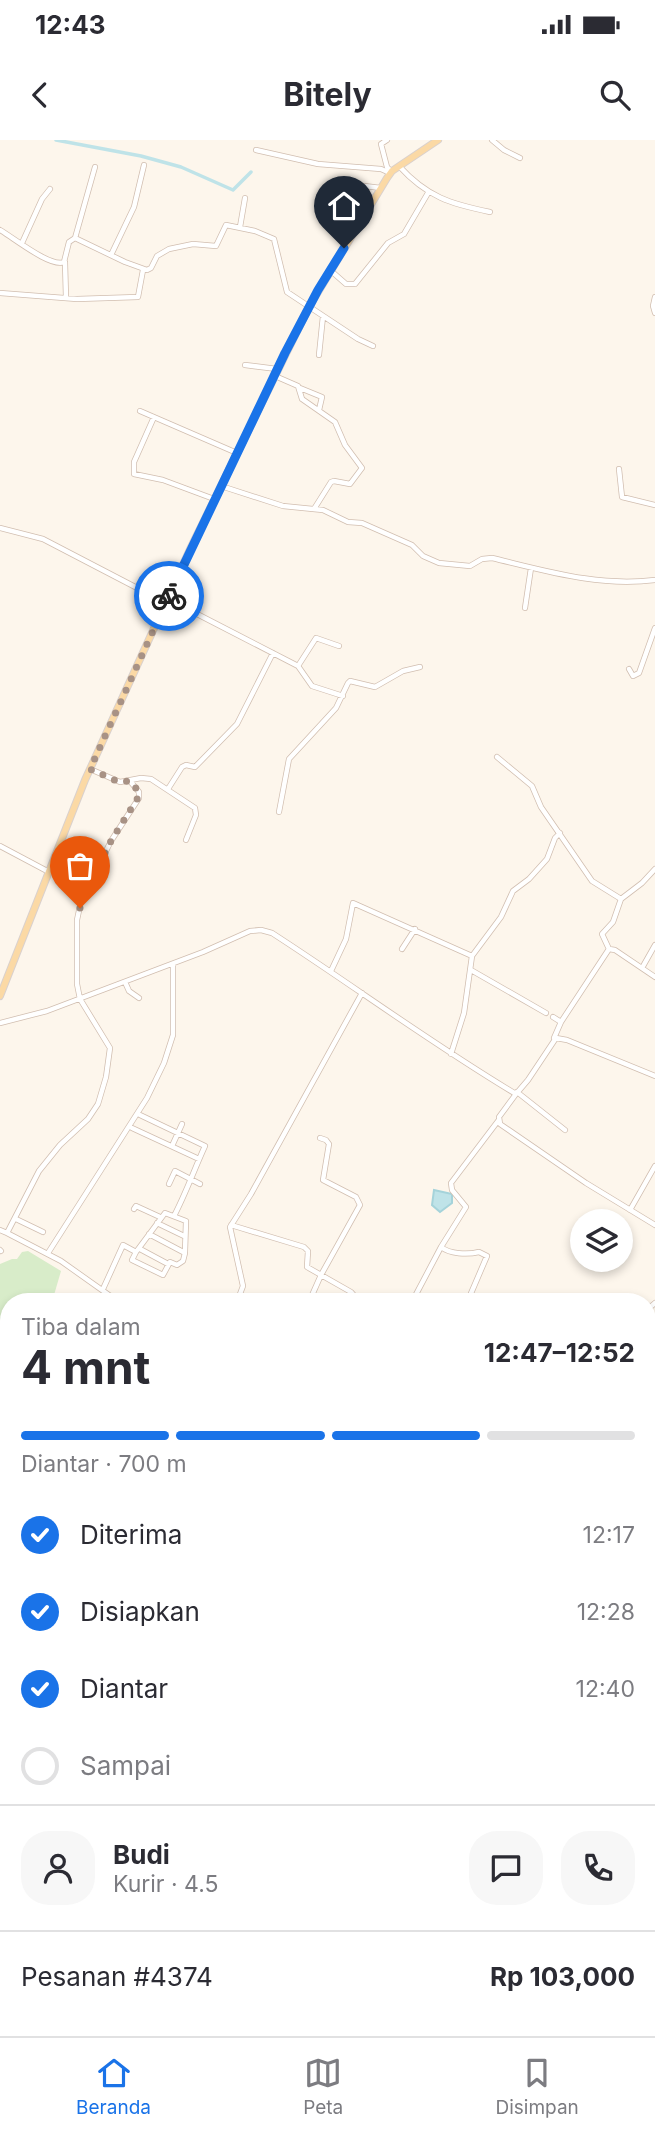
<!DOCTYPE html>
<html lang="id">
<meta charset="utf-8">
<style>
body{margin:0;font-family:Inter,sans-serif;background:#f7f7f7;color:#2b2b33;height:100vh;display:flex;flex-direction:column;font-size:26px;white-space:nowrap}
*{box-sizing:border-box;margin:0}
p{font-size:23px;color:#7c7c81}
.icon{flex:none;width:38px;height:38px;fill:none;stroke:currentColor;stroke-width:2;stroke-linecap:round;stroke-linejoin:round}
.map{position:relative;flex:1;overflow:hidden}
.drawer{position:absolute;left:0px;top:1153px;width:656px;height:744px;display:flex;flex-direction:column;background:#fff;border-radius:28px 28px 0 0;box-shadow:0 4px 10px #0003}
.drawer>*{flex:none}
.tools{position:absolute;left:570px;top:1069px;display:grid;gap:14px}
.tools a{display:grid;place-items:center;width:63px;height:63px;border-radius:50%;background:#fff;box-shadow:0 4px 10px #0003;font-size:35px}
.pin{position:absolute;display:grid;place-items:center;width:60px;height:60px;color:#fff;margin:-72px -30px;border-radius:50% 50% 50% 0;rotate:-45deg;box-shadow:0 0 7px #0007}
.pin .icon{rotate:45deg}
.courier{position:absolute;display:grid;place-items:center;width:70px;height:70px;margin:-35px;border:5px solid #1a73e8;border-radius:50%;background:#fff;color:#222;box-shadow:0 2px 9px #0007}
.overview em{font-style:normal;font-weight:700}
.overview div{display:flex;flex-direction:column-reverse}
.overview{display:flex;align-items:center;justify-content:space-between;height:119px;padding:0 21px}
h1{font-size:46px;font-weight:700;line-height:52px}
.bar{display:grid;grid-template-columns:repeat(4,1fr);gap:10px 7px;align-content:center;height:84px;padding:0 21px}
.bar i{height:9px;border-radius:5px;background:#e1e1e2}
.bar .active{background:#1a73e8}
.bar p{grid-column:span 4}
.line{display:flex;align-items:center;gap:18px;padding:0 21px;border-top:2px solid #e1e1e2}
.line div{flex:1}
.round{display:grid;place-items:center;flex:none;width:74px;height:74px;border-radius:28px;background:#f7f7f7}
ol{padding:0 21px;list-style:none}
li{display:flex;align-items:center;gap:21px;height:77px}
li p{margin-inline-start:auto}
li .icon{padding:7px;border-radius:50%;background:#1a73e8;color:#fff;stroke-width:4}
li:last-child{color:#7c7c81}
li i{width:38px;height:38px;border:4px solid #e1e1e2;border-radius:50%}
.status{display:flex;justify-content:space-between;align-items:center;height:49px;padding:0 35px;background:#fff;direction:ltr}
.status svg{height:19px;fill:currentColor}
header{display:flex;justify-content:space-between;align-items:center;height:91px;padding:0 21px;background:#fff;font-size:32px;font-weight:700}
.tab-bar{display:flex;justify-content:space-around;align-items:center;height:98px;border-top:2px solid #e1e1e2;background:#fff;font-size:19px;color:#7c7c81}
.tab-bar a{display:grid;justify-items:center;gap:4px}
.tab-bar .active{color:#1a73e8}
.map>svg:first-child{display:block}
</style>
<div class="status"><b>12:43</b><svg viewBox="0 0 49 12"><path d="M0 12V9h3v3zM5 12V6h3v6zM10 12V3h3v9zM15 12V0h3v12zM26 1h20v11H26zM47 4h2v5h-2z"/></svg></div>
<header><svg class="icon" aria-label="back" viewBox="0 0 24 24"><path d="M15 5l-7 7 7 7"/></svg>Bitely<svg class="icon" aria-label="search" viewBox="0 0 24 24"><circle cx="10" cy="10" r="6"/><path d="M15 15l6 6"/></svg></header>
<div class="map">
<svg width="655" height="1896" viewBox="0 0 655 1896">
<rect width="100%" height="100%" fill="#fdf6ec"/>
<path fill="#d8ecc9" d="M28,1111l33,20 -9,31h-43v20l-9,-1v-57l12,-5h5l5,-7z"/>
<path fill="#bfe3e8" stroke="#a5d3da" stroke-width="2" d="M434,1050l18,4v9l-12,9 -8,-7z"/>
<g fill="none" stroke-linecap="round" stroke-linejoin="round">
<path stroke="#bfe3e8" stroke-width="3.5" d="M56,0l85,16 40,11 52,23 18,-18"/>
<defs>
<path id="minor" d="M387,0l-6,4 6,23 4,4
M492,0l12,10 16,8
M256,10l62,14 63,5 9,4
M399,26c28,31 52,38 91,46
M339,43l42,5
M240,87l5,-29
M0,90c14,8 51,38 64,32l5,-20 6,-4 50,24 22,8 4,-2 6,-12 12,-7 24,-5 23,2 10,-21 29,6 19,8 13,53 71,47 15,7
M75,98l20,-71
M22,103l20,-44 8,-10
M111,115l23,-48 10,-42
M65,122l1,36
M330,130l16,14h9l33,-41 16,-9 24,-41
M0,153l77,6 61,-2 5,-27
M655,157l-2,9 2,7
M319,215l4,-39
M245,225l32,4
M275,236l23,10 4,13 33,23 10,23 17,23 -12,16 -16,-3 -3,1 -17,27
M300,248l22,9 -3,13
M140,271l97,42
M154,277l-20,45v12l29,6 51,19
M619,329l3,28 33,8
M221,346l62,20 40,4 25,12 14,1 50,22 11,11 16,7 31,3 12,-7 10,-1c55,13 106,29 163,22
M0,388l43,11 123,64
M168,459l130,67 14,20 31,10
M525,468l6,-40
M298,526l18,-28 23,8
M629,529l4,7 6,-3 16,-45
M497,617l35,29 9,21 51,74 29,18
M90,629l30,13 21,-4 10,1 44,29 1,7 -10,25
M168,649l14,-22 4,-2 9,2 42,-43 36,-71
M279,672l10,-53 47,-51 12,-25 2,-2 25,6 28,-16 17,-4
M0,706l49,26
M54,719l36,16
M402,809l13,-20
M609,809l-7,-15 11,-12 8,-23 21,-16 13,-14
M642,828l13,-23
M471,830l75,43
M331,831l15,-32 7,-36 119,53
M125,842l4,9 10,7
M553,877l8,5
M0,883l47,-12 156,-59 47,-21 11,-1 11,3c82,53 160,111 244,161l12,-14 28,-42 11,2 88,36
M554,898l7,-16 48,-73 6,1 40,27
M451,914l13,-41 8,-57 29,-39 12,-26 16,-12 18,-20 8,-21 5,-5
M517,952l48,38
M516,954l-17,23 1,7 86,59 69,42
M140,975l65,31c-11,24 -19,47 -31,70
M132,988l67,31
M172,1006l10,-22
M169,1044l6,-13 25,13
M134,1069l2,-3 24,11
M630,1070l25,-44
M16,1079l27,13
M157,1083l27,13
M231,1085l73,22 4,4 -1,16 44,25 9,10
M0,1090l7,3 32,-62 21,-26 28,-26 10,-15 8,-27 4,-29 -30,-49 -3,-15v-64l4,-19 9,-26h4l17,-34 28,-43v-6l-9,-11
M7,1093l54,28 55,39
M441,1107l25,-40 -14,-17 -1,-7 47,-62
M140,1109l28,15
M0,1110l1,1
M136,1112l29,-39 21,8 -1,31
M48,1113l99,-155 17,-35 9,-28v-71
M103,1149l20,-44 13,7 -4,8 31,15 7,-13 7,3 6,-4 2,-8 -36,-19
M237,1162l6,-16 -13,-59 21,-33 111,-201
M309,1162l12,-27 39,-70 -4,-8 -33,-17 6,-36 -3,-4 -6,-2
M412,1162l29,-55c9,7 26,8 38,5l8,4 -18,42 2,4
M648,1169l7,-6
M0,1301l9,2
M648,1331l7,5
M648,1430l7,5
M8,1432l1,2
M0,1459l9,2
M0,1493l9,-13
M0,1546l9,-11
M0,1570l9,5
M648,1591l1,-10 6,-15
M9,1597l-7,34 7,9
M648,1599l7,4
M648,1748l7,-11
M648,1822l7,4
M0,1853l6,-23 3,-1
M648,1868l3,-5
M0,1872l9,4
M61,1888l6,8
M643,1888l-3,6 3,2
M21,1896l4,-8
M97,1896l5,-8
M432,1896l4,-8
M536,1896l9,-8"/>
<path id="major" d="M0,856l85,-216 106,-233 118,-240 78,-129 5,-7 46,-31
M0,1646l9,5
M474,1888l4,8"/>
</defs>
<use href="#minor" stroke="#d1beb0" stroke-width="6"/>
<use href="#major" stroke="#dad1cd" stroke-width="8"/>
<use href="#minor" stroke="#fff" stroke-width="4.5"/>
<use href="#major" stroke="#fbd9a5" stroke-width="6"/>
</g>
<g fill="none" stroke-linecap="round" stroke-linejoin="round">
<path stroke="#a89285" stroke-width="7" stroke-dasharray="0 12.6" d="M80,768l10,-33h4l17,-34 28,-45v-4l-9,-11 -11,1 -29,-13 79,-173"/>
<path stroke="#1a73e8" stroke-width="9" d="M169,456l116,-243 33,-63 26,-42"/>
</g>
</svg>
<div class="tools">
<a><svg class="icon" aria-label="layers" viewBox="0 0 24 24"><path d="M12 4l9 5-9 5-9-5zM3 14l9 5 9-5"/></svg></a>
</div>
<div class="pin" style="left:80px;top:768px;background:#ea580c"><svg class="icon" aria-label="bag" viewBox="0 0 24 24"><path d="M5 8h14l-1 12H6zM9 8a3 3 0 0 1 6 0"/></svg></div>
<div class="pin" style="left:344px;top:108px;background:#1f2937"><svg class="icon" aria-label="home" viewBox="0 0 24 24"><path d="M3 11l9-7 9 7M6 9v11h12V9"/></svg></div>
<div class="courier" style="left:169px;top:456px"><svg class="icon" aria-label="bike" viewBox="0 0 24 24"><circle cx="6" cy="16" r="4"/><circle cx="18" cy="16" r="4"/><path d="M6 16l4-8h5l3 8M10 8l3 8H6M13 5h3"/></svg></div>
<section class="drawer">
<div class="overview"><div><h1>4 mnt</h1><p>Tiba dalam</p></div><em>12:47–12:52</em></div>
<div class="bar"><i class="active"></i><i class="active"></i><i class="active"></i><i></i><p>Diantar · 700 m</p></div>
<ol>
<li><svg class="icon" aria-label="check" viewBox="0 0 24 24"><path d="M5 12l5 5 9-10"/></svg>Diterima<p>12:17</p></li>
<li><svg class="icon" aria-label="check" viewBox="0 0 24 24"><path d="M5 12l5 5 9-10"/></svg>Disiapkan<p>12:28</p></li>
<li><svg class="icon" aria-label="check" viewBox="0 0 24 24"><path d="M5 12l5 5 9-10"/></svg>Diantar<p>12:40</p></li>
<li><i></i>Sampai</li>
</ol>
<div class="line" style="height:126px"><a class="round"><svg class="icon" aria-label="person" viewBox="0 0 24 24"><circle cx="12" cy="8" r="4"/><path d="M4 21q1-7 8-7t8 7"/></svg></a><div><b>Budi</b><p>Kurir · 4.5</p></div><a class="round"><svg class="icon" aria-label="chat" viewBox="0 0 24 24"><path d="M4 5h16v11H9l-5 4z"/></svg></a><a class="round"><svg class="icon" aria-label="phone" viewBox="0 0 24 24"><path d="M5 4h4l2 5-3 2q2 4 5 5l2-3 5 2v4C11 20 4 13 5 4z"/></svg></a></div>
<div class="line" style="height:91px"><div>Pesanan #4374</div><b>Rp 103,000</b></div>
</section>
</div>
<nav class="tab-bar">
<a class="active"><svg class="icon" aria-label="home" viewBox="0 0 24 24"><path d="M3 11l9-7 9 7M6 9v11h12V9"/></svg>Beranda</a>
<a><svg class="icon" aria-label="map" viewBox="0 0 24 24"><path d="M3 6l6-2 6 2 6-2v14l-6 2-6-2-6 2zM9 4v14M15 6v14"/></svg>Peta</a>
<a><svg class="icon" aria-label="saved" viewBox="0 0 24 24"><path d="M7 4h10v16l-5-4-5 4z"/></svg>Disimpan</a>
</nav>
